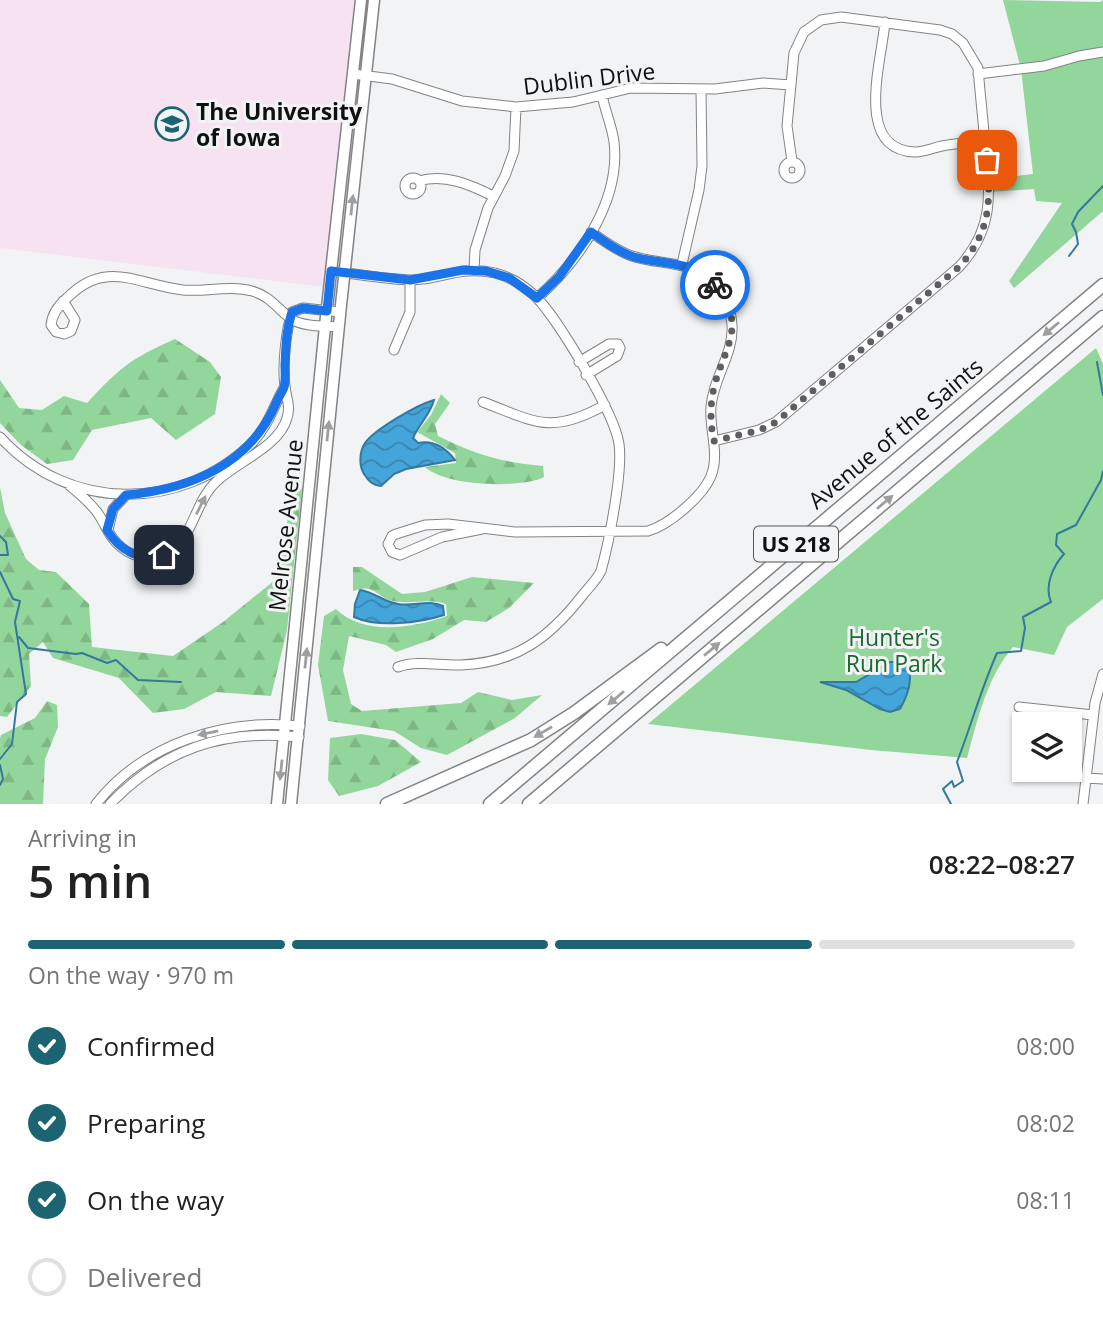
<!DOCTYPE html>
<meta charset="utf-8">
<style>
body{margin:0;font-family:"Open Sans",sans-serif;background:#f6f6f6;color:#222;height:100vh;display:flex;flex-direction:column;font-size:26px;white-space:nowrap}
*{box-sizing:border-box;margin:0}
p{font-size:23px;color:#767676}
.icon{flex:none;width:38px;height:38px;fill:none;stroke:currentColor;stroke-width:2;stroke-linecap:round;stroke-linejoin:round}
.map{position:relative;height:804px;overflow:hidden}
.drawer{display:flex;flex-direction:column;background:#fff;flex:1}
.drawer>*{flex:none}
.fabs{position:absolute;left:1012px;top:712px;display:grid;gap:14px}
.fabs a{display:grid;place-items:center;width:70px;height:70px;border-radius:0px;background:#fff;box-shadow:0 2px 5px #0004;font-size:35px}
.pin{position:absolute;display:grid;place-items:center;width:60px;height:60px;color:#fff;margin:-30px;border-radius:14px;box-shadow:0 4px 10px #0006}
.courier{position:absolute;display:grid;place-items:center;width:70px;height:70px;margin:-35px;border:5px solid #1a73e8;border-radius:50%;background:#fff;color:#222;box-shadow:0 2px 9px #0007}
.summary em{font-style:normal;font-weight:600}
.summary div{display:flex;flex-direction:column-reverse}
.summary{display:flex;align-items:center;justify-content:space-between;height:119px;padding:0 28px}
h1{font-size:46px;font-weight:600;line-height:52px}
.bar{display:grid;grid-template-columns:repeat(4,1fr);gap:10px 7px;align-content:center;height:84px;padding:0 28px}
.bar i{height:9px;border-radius:5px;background:#e0e0e0}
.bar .selected{background:#1d6473}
.bar p{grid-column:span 4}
ol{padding:0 28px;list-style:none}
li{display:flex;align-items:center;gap:21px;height:77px}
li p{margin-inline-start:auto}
li .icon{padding:7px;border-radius:50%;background:#1d6473;color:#fff;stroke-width:4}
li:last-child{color:#767676}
li i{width:38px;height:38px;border:4px solid #e0e0e0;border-radius:50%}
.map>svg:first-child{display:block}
</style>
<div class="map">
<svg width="1103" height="804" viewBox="0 0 1103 804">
<defs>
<pattern id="forest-firs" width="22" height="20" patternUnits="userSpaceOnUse" patternTransform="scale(1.75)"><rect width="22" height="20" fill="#93d69b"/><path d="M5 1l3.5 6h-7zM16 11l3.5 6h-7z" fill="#7eb784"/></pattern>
<pattern id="water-waves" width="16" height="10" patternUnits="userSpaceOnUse" patternTransform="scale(1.75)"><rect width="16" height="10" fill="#44a5da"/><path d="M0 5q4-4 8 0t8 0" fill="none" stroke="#3785af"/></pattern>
</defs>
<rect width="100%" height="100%" fill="#f1f3f5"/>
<path fill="#f7e2f1" d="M0,0h358l-32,287 -326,-39z"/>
<path fill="url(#forest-firs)" d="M175,339l35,23 11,15 -6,37 -39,26 -25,-22 -59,12 -19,30 -26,4 -26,-19 -21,-22v-43l19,28 23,2 22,-14 23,7c32,-35 45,-45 88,-64z
M441,394l9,9 -15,21 3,12c38,19 63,26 105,30l1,11c-24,12 -99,9 -119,-10l31,-4 -1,-10 -38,-21 14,-17z
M0,487l5,26 21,46 13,11 17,2 33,32 3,43 81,9 50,-34 57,-46 10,-76 12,-12 -15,142 -16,66 -55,-4 -32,17 -31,4 -34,-35 -66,-20 -10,-16 -14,12 2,32 -24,31 -7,-1z
M353,567h9l40,27 23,-2 47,-15 62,6 -25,25 -23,14 -22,-2 -31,19 -37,13 -10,-7 -37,-9 -6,34 8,34 11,7 99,-8 17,-11 34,8 30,-5 -27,23 -68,37 -26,-7 -27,-17 -66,-10 -10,-56 6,-49 12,-7c27,27 78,19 111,7l-1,-12c-18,-7 -39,2 -57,-4 -16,-7 -16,-16 -36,-9z
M47,701l10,4 1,22 -13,32 -2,45h-43v-65l1,-4 34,-17z
M361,734l34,6 26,22 -43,24 -39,10 -11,-16 2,-42z"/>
<path fill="#93d69b" d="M1003,0l97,2 3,-2v211l-89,77 -5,-7 53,-78 -26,-2 -2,-12 -44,3 -1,-13 44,-5 -12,-105z
M1096,348l7,16v235l-36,28 -13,28 -41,-8c-27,32 -35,72 -46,111l-96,-8 -223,-26z"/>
<path fill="url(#water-waves)" stroke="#34789e" stroke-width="2" d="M434,400c-4,15 -15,24 -21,38l5,5c15,-3 27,4 37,17l-49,9 -12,5 -13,12c-8,-1 -12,-4 -17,-12 -5,-8 -5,-22 1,-31 10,-14 52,-38 69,-43z
M360,590c14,2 24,12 38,14 15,3 31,-5 45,2l1,9c-25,8 -66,13 -90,2l1,-13z
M890,662c31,-2 19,31 10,47l-10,3 -10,-3 -34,-19 -26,-8h36z"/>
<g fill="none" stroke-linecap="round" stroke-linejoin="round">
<path stroke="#34789e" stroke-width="2" d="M1069,256l9,-12 -2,-12 -4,-8 6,-12 25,-26
M1097,362l6,33
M0,536l6,6 2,13h-8
M0,572l13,27 7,2 -5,21 11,72 -9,8 -5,42 -12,15
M19,637l9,11 48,6 6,-1 25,10 9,-3 22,20 43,2
M0,765l3,14 -3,6
M951,804l-8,-15 9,-8 2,6 9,-6 -6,-19c14,-36 24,-73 40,-109l24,-2 4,-23 -2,-11 28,-15c-7,-16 2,-36 13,-48l-8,-9 1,-11 19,-9 25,-45 2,-9"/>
<defs>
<path id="minor" d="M885,22c-3,38 -32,128 30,130 10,0 17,-4 27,-6 14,-3 29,-3 43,-5
M353,74l39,5 70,22 54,6 57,-5 58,-14 84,1 48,-6 28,2
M978,74l66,-8 35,-10 24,-4
M784 170a8 8 0 1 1 16 0a8 8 0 1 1-16 0Z
M405 186a8 8 0 1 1 16 0a8 8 0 1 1-16 0Z
M419,181c25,-8 52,4 74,15
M682,264l17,-74 3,-24 -1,-77
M474,270l1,-20 13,-42 17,-32 9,-25 2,-44
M331,271c26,3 53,8 80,9 31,0 48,-15 84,-7 15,4 30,13 41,24 22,22 79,117 83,147 4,28 -10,98 -18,127 -5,10 -12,16 -19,25 -33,42 -66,67 -121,69 -21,1 -43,-5 -63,2
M537,298c42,-37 84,-97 77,-156 -2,-16 -9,-31 -12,-47
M63,301l12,19 -4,11 -7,3 -8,-2 -5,-7c1,-12 8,-20 16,-27 39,-40 71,-13 116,-8 23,2 47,-5 69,1 18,5 26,18 39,28 13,8 33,7 48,8
M394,350l16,-38v-32
M579,362l30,-18h9l2,4 -3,8 -31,19
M483,402c52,20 68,33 122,3
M0,437c68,75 181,76 253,5 15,-16 21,-37 32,-56
M714,441l45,-11 17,-8 183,-155c36,-39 31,-74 26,-123 -2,-25 -5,-51 -7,-76l-15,-25 -11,-9 -12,-4 -99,-13 -20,3 -17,12 -10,21 -7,73 5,35
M70,486c10,8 19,16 27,26 8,11 12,26 24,35 17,15 48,14 61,-6 13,-19 18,-45 35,-60 21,-20 62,-34 70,-63 4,-13 -1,-20 -2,-32 -3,-18 1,-56 7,-74l11,-4 37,4
M482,529l-40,8 -42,18 -8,-3 -4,-8 4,-8 4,-2 29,-9 23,-1 67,8 133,-1c21,-6 55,-35 63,-55 9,-23 -2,-46 0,-69 2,-29 23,-53 21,-82 -1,-15 -7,-29 -16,-39 -22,-27 -54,-20 -84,-30 -15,-5 -28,-15 -41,-24
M108,530l5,-21 13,-14
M1019,707l74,8
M1086,778l17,1
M96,804c48,-61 129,-86 204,-78
M110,804c53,-55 113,-75 189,-67
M1083,804l12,-101 8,-29"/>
<path id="major" d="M277,804l48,-478 36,-326
M291,804l50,-499 33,-305"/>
<path id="highway" d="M387,804l144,-64 43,-27 87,-64
M490,804l613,-519
M529,804l574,-487"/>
</defs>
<use href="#minor" stroke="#828385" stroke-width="11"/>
<use href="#major" stroke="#828385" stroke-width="13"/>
<use href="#highway" stroke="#828385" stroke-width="15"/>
<use href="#minor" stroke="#fff" stroke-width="9"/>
<use href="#major" stroke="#fff" stroke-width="10"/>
<use href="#highway" stroke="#fff" stroke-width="12"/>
</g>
<defs><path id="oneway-solid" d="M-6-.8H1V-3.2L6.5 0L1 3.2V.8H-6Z" transform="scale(1.75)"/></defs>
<g fill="#9f9fa0">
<use href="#oneway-solid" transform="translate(352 205) rotate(-84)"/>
<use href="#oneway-solid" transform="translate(1051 329) rotate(140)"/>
<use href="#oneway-solid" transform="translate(328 431) rotate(-84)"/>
<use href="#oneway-solid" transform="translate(885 502) rotate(-40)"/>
<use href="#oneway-solid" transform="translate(201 505) rotate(-63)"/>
<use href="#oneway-solid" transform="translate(712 649) rotate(-40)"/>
<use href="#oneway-solid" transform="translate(306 658) rotate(-84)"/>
<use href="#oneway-solid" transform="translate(616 698) rotate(140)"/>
<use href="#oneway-solid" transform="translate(543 732) rotate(150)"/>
<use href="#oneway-solid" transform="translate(208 733) rotate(168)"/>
<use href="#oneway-solid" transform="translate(281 770) rotate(96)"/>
</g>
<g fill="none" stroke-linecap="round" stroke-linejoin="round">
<path stroke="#5f5f61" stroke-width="7" stroke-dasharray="0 12.6" d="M715,285c33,41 10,60 -1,102 -4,18 -4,36 0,54l46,-11 16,-8 183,-155c31,-34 32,-64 28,-107"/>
<path stroke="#1a73e8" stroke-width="9" d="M164,555c-25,6 -44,-4 -57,-25l6,-21 13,-14c65,-6 125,-31 151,-94 2,-5 6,-10 7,-14 2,-7 1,-15 1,-22 1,-18 1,-35 7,-53l11,-4 24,3 4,-40 79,9 53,-10 23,1 23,7 28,20 22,-21 32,-45c13,9 27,20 43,25 30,8 58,3 81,28"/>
</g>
<defs>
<symbol id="university-ring" viewBox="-11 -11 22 22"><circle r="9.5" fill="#f1f3f5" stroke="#1d6473" stroke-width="1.5"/><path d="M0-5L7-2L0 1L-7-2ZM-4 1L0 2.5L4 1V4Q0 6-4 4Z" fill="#1d6473"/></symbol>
</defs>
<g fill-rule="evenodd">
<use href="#university-ring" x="153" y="105" width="38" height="38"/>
</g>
<g text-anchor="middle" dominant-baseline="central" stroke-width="6" stroke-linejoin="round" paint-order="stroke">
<rect fill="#f1f3f5" stroke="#545455" stroke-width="2" x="754" y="526.5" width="84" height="35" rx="5"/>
<g font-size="21" font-weight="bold" fill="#101011">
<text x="796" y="544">US 218</text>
</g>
<g font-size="23" fill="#101011" stroke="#f1f3f5">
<text transform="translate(589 78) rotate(-7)">Dublin Drive</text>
<text transform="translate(895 433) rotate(-40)">Avenue of the Saints</text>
<text transform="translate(285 525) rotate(-84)">Melrose Avenue</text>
</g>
<g font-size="23" font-weight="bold" fill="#101011" stroke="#f1f3f5" text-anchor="start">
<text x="196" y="111">The University<tspan x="196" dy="26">of Iowa</tspan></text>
</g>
<g font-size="23" fill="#1a692d" stroke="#f1f3f5">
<text x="894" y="637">Hunter's<tspan x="894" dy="26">Run Park</tspan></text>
</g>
</g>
</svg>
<div class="fabs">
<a><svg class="icon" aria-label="layers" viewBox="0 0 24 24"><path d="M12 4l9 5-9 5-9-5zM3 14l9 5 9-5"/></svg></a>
</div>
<div class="pin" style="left:987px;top:160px;background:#ea580c"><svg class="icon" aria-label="bag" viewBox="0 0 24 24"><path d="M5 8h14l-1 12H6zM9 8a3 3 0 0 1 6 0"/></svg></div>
<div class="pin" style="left:164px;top:555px;background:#1f2937"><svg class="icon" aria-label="home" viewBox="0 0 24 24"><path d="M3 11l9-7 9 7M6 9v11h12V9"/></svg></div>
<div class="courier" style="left:715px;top:285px"><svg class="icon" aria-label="bike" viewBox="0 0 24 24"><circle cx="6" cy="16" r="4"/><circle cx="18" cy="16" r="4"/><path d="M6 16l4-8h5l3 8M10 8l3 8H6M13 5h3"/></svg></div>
</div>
<section class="drawer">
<div class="summary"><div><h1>5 min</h1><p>Arriving in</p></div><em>08:22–08:27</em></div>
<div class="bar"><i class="selected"></i><i class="selected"></i><i class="selected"></i><i></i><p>On the way · 970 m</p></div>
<ol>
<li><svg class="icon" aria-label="check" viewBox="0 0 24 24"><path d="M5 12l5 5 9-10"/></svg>Confirmed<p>08:00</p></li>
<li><svg class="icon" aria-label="check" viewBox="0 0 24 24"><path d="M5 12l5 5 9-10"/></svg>Preparing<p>08:02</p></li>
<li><svg class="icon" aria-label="check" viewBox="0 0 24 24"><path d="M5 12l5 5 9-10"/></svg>On the way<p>08:11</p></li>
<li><i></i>Delivered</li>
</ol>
</section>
